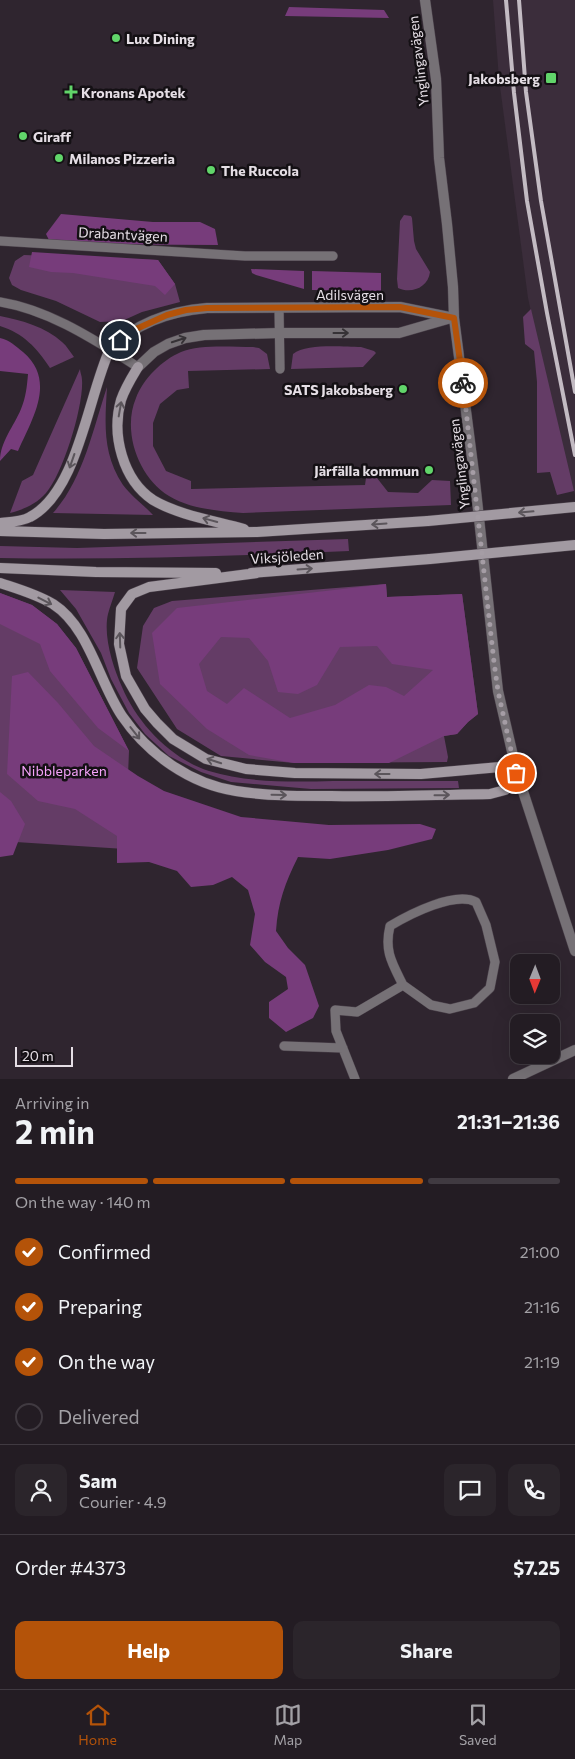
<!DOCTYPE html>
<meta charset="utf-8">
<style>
body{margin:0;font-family:Commissioner,sans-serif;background:#2b252b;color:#f1f3f6;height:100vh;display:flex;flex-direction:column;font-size:19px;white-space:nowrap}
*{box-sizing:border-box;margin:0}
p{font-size:16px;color:#a3a1a6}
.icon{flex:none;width:28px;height:28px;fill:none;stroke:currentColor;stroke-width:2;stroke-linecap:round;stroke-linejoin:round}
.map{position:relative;height:1079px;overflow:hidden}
.drawer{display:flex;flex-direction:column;background:#231c23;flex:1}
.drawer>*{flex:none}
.needle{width:32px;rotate:181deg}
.fabs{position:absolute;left:510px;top:954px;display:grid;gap:10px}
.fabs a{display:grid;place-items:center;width:50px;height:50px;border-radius:10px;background:#231c23;box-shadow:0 5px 20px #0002,0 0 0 1px #403a41;font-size:25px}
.scale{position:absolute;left:15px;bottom:12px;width:58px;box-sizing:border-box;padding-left:5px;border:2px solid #e5dee5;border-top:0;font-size:14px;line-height:18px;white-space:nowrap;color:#e5dee5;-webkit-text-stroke:4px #141014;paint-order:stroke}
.pin{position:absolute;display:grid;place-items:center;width:42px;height:42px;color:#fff;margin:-21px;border:2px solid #fff;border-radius:50%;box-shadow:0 1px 5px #0007}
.courier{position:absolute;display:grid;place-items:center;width:50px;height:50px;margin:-25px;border:4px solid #b45309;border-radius:50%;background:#fff;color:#222;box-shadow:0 1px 6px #0007}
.overview em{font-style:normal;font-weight:700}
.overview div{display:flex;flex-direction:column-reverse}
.overview{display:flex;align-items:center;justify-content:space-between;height:85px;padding:0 15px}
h1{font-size:32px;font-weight:700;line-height:38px}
.bar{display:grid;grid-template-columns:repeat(4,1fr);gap:8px 5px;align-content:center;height:60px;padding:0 15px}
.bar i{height:6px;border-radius:4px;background:#403a41}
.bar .active{background:#b45309}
.bar p{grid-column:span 4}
.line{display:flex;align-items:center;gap:12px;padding:0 15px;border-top:1px solid #403a41}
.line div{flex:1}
.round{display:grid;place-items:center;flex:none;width:52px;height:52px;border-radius:10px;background:#2b252b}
ol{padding:0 15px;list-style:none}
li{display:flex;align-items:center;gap:15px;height:55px}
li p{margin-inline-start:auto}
li .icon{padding:5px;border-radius:50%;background:#b45309;color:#fff;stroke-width:4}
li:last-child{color:#a3a1a6}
li i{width:28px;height:28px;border:2px solid #403a41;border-radius:50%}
.cta{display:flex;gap:10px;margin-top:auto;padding:10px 15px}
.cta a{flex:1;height:58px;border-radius:10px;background:#b45309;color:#fff;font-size:20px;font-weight:700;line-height:58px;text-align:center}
.cta a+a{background:#2b252b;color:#f1f3f6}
.dock{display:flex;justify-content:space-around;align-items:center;height:70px;border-top:1px solid #403a41;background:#231c23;font-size:14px;color:#a3a1a6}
.dock a{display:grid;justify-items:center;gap:2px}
.dock .active{color:#b45309}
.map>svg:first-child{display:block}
</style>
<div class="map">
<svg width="575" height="1079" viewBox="0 0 575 1079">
<rect width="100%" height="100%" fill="#2f252f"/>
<path fill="#3b2d3b" d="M493,0h82v495l-15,-51 -32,-146 -29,-219z"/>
<path fill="#643c66" d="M404,215l7,1 1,2 2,23 2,8 14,23c-2,16 -19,22 -32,16l-1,-9 3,-58z
M24,255l134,5 17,24 5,18 -38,10 -20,9 -22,1 -44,-21 -35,-11 -9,-5 -3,-7 6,-17z
M531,309l43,182 -17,4 -7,-23 -13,1v-91l-3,-31 -9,-7 -2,-27z
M0,316c21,4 46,11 62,26 5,4 8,10 12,15l-24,11c-13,-20 -27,-35 -50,-42z
M253,347l6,1 8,6 3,15 -82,2 1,17 -12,2 -17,14 -7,19v23l13,25 25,10v8l174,-4 1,-7h11l11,14 30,1 14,-13 18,1 1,24 -208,8c-24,-2 -53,-4 -74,-17 -31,-19 -47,-65 -33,-98 7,-19 26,-38 45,-46 19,-8 51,-5 72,-5z
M361,347l13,4 2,2 -13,14 -72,2 2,-15c14,-11 50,-7 68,-7z
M80,369c0,3 2,7 2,11 2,25 -19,94 -36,113 -10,11 -21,16 -36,20l12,-32 11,-6z
M107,387c-2,36 -5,66 16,98 8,11 21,20 30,30l-100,-2c30,-33 40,-84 54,-126z
M348,539l1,12c-116,5 -233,9 -349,7v-12l77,2z
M386,584l1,13 75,-3 16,120 -10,8 -11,12 -13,2 4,21 -1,5 -153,1 -73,-7 -44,-27 -40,-61 6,-42 11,-18 18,-7z
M60,590l55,2c-2,7 -5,14 -7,22 -5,22 5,53 14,73 15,36 49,72 87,84 38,12 85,11 124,10 42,0 84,0 125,0l1,7 -148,1 -80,-7 -30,-10 -32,-16 -24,-22 -16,-21 -18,-34 -10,-26 -25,-44z
M0,593l32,12 25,19 19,24 53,103 -4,98 -125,-8z"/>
<path fill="#773c7b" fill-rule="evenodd" d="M289,7l95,3 5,8 -104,-2z
M61,214l92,8h47l15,7 3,16 -167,-1 -5,-10z
M32,252l126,8 17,24 -10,11 -10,-9 -82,-13 -22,-1 -22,-5z
M251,269l53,2v18l-48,-14 -4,-2z
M312,271l69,2v18l-69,-1z
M0,338c10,2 15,8 23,14 34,29 9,67 -5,99l-7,-2 -11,12c0,-19 14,-35 21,-52 5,-12 6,-23 7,-35l-28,-3z
M386,584l1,13 75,-3 16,120 -10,8 -11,12 -13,2 -55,27h-95l-45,-8 -42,-26 -47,-45 -8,-51 25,-25zM221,637l28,1 19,23 10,31 20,2 19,-9 23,-38 37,-1 15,18 41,6 -29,26 -18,-9 -17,-2 -34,20 -45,13 -46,-30 -17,16 -20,-13 -8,-27z
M0,593l32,12 25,19 19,24 53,103 -31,-23 -48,-57 -10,-27 -40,-20z
M28,672l30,31 36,43 44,30 26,15 77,26 88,8 91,-1 16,5 -4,10 -44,11 -58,9 -32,-2c-13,26 -20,45 -22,74l12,17 17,17 14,41 -6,12 -27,14 -17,-14v-16l19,-13 -2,-12 -21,-15 -15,-17 5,-31 -7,-24 -16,-13 -19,8 -22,2 -14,-16 -28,-9 -32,1v-27l-42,-27 -37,-8 -31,-27 5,-98z
M0,792l11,9 14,23 -12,31 -13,2z"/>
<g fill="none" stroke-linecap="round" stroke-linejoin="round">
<defs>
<path id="lane" d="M0,241l245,15h88
M0,302c50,8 96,39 138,65
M279,308l1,61
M284,1046l59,2
M355,1079l-19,-48 -1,-21 22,2 46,-27 28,20 19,4 24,-6 16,-15 5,-26 -9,-37 -10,-23c-21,-11 -66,12 -86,24 -6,25 2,37 13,59"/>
<path id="street" d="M425,0l11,79 3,79 8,66 6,63 1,31 20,155 24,218 19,82 58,178
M110,349c26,-26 61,-38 97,-41l193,-1 54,11
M138,367l16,-15 14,-8 17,-6 19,-3 75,-2h120l52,-15
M513,1079l62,-29"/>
<path id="secondary" d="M138,367c-6,10 -13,21 -17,33 -10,35 2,80 32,100 25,15 63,21 91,29
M0,523c10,-1 21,-1 30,-6 48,-25 58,-121 80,-168
M0,531l104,3 153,-2 171,-11
M0,568l96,4 120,1
M251,573l179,-14
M0,583c18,6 36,11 53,21 36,23 46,78 69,112 26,38 68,68 114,75 31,5 63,5 95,5 53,1 106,-1 159,-2l15,-4 12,-17 -17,-6 -79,7 -126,-1 -49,-4 -40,-10 -33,-20 -16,-16 -12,-14 -19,-33 -7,-32 2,-35 11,-15 17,-7 108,-14"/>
</defs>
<use href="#lane" stroke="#4c434c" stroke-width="10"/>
<use href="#street" stroke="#4c434c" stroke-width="11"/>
<use href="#secondary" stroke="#4c434c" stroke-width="11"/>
<use href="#lane" stroke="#767176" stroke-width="9"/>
<use href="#street" stroke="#767176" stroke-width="10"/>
<use href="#secondary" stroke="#a29aa2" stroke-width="10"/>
<path stroke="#c3bbc3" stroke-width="4" d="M506,0l8,93 13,108 20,112 28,142
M519,0l7,92 15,109 34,191"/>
<defs>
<path id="secondary-bridge" d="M428,521l147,-14
M430,559l145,-14"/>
</defs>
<use href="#secondary-bridge" stroke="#4c434c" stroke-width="11" stroke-linecap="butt"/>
<use href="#secondary-bridge" stroke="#a29aa2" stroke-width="10"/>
</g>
<defs><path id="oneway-shaft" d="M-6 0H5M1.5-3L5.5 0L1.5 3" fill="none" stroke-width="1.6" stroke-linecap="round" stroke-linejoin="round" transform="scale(1.25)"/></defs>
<g stroke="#363236">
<use href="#oneway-shaft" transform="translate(341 333)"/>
<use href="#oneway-shaft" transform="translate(179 340) rotate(-18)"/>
</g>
<g stroke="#5b555b">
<use href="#oneway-shaft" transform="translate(120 409) rotate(-80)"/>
<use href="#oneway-shaft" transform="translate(72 461) rotate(109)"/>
<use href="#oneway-shaft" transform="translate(526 512) rotate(175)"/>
<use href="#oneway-shaft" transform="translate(210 520) rotate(-165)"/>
<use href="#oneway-shaft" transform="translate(379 524) rotate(176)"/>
<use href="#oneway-shaft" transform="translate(138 533) rotate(180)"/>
<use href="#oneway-shaft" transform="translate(305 569) rotate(-4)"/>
<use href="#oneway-shaft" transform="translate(45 601) rotate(27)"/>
<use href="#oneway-shaft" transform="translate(120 640) rotate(-92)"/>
<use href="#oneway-shaft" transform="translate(135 733) rotate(52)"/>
<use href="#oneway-shaft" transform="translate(214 761) rotate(-162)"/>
<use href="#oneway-shaft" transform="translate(382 774) rotate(-180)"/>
<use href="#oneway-shaft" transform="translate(279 795) rotate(1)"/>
<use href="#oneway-shaft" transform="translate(442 795) rotate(-1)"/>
</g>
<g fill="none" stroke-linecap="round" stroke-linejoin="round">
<path stroke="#a59da5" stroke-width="5" stroke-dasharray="0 9" d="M463,383l31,279 4,29 18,82"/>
<path stroke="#b45309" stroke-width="6" d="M120,340l14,-10 33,-15 19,-5 21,-2 193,-1 54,11 9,65"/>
</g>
<g fill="#61d56a" stroke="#141014" stroke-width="2">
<circle cx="116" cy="38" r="5"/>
<rect x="545" y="72" width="12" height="12" rx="2.5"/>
<path d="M68.5 84.5h5v5h5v5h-5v5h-5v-5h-5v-5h5z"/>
<circle cx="23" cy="136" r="5"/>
<circle cx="59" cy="158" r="5"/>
<circle cx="211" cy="170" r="5"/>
<circle cx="403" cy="389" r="5"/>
<circle cx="429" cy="470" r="5"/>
</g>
<g text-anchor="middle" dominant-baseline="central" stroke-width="5" stroke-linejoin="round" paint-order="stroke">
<g font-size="14" font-weight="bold" fill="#e5dee5" stroke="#141014" text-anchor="start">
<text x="126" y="38">Lux Dining</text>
<text x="540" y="78" text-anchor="end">Jakobsberg</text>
<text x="81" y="92">Kronans Apotek</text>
<text x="33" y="136">Giraff</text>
<text x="69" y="158">Milanos Pizzeria</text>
<text x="221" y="170">The Ruccola</text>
<text x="393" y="389" text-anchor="end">SATS Jakobsberg</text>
<text x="419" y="470" text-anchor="end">Järfälla kommun</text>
</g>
<g font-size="14" fill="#e5dee5" stroke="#141014">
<text transform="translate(418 61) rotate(-97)">Ynglingavägen</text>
<text transform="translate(123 234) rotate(3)">Drabantvägen</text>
<text x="350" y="294">Adilsvägen</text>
<text transform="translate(459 464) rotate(-97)">Ynglingavägen</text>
<text transform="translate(287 556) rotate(-4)">Viksjöleden</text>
</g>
<g font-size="14" fill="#f6a3fb" stroke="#141014">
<text x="64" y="770">Nibbleparken</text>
</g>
</g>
</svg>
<div class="fabs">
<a><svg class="needle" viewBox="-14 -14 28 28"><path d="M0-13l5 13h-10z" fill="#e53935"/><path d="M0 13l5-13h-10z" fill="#a3a1a6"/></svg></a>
<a><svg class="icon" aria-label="layers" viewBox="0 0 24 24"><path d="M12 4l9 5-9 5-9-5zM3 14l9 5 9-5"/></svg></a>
</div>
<div class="scale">20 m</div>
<div class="pin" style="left:516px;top:773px;background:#ea580c"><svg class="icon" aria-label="bag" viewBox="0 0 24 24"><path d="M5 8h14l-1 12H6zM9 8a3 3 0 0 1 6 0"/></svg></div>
<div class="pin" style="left:120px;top:340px;background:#1f2937"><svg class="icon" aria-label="home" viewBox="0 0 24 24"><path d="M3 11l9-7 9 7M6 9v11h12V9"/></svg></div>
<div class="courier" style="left:463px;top:383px"><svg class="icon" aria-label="bike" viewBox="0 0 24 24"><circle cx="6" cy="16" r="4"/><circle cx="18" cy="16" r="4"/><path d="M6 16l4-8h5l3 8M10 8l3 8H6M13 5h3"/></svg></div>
</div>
<section class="drawer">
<div class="overview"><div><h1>2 min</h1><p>Arriving in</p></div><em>21:31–21:36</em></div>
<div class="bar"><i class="active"></i><i class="active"></i><i class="active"></i><i></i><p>On the way · 140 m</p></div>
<ol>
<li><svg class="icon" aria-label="check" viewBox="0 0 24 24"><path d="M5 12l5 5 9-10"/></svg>Confirmed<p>21:00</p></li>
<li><svg class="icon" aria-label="check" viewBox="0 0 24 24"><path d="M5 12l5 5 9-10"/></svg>Preparing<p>21:16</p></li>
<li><svg class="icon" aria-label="check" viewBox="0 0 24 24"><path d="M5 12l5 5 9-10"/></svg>On the way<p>21:19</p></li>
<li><i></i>Delivered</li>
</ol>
<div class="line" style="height:90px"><a class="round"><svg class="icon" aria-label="person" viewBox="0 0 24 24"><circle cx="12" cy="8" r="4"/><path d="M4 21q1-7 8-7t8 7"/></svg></a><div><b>Sam</b><p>Courier · 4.9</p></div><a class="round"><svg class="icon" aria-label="chat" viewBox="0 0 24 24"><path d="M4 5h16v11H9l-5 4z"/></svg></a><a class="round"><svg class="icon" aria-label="phone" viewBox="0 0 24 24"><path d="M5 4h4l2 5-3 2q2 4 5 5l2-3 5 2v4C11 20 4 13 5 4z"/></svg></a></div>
<div class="line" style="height:65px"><div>Order #4373</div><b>$7.25</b></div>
<div class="cta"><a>Help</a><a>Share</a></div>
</section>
<nav class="dock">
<a class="active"><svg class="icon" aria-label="home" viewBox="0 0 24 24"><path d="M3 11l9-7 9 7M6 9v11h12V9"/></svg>Home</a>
<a><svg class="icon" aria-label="map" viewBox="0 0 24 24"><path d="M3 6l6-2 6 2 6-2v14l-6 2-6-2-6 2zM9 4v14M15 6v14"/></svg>Map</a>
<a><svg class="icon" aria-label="saved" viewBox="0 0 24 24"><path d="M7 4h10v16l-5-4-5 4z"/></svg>Saved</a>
</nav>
